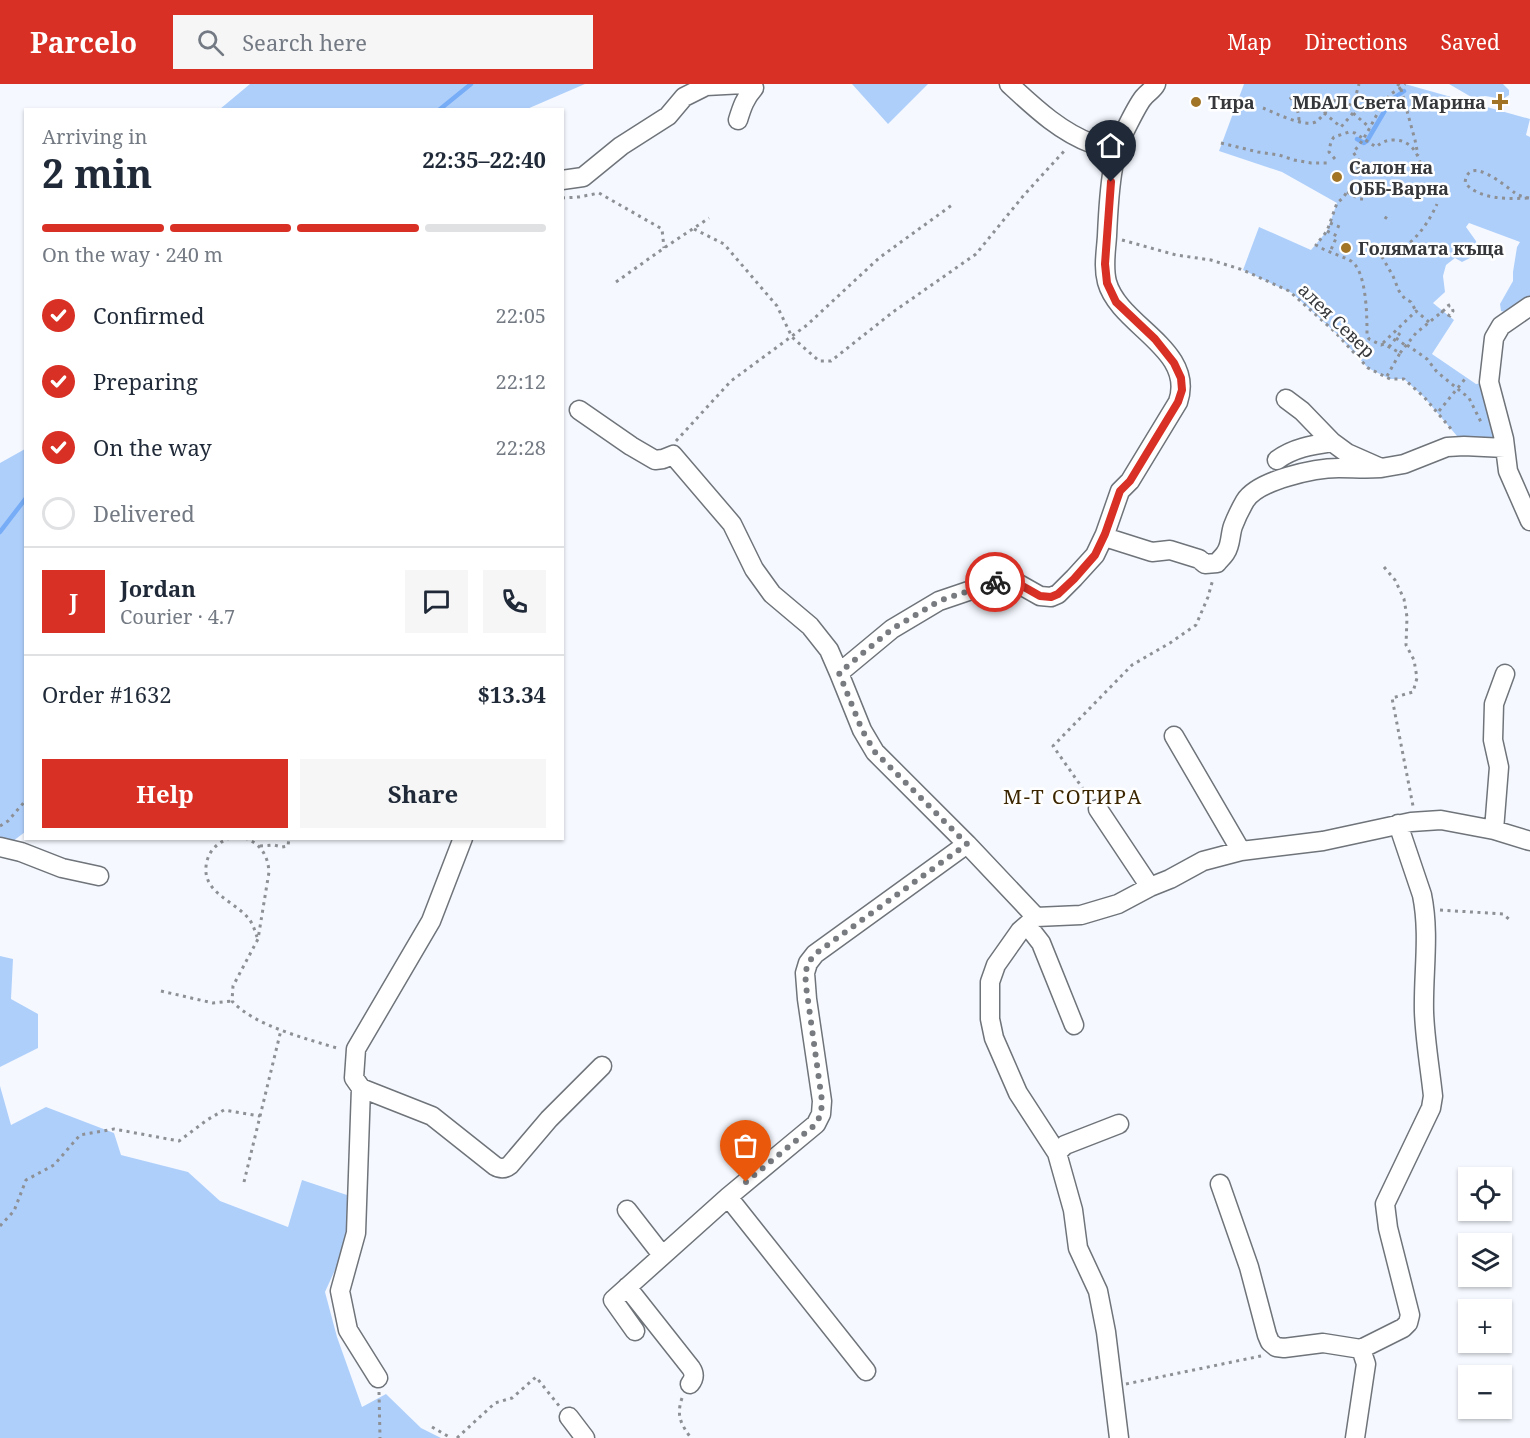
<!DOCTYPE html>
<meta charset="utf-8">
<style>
body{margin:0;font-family:"Noto Serif",serif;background:#f6f6f7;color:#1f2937;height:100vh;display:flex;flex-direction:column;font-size:22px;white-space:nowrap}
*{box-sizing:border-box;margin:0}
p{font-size:20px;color:#747a83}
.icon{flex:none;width:33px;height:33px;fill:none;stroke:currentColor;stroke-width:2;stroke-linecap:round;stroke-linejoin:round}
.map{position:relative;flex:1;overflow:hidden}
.details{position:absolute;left:24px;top:24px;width:540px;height:732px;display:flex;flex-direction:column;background:#fff;border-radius:0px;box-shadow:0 2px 4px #0004}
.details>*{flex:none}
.tools{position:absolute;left:1458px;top:1083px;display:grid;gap:12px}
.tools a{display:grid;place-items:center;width:54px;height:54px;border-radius:0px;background:#fff;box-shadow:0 2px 4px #0004;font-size:30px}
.pin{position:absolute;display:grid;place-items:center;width:51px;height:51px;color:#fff;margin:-62px -26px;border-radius:50% 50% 50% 0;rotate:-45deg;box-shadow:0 0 6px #0007}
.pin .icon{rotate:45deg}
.courier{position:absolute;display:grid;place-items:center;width:60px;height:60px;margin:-30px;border:4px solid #d93025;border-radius:50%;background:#fff;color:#222;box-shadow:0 2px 8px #0007}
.headline em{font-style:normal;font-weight:700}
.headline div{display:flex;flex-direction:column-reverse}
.headline{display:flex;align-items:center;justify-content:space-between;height:102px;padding:0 18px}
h1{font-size:39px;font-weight:700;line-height:45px}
.bar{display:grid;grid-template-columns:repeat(4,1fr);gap:9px 6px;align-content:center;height:72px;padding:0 18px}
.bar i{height:8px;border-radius:4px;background:#e0e1e3}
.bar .on{background:#d93025}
.bar p{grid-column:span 4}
.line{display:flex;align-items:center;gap:15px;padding:0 18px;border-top:2px solid #e0e1e3}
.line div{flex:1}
.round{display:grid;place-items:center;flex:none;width:63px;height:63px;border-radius:0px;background:#f6f6f7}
ol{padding:0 18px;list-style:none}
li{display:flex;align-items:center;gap:18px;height:66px}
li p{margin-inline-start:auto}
li .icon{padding:6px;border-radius:50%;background:#d93025;color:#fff;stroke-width:4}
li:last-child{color:#747a83}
li i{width:33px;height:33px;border:3px solid #e0e1e3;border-radius:50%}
.button{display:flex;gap:12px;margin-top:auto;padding:12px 18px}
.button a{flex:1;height:69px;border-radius:0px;background:#d93025;color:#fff;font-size:24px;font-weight:700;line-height:69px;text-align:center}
.button a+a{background:#f6f6f7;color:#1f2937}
header{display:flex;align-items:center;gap:36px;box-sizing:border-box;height:84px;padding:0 30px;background:#d93025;color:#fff}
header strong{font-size:28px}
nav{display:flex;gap:33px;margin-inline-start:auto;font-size:21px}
.search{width:420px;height:54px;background:#f6f6f7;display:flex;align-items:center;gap:15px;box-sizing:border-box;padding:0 21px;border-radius:0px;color:#747a83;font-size:22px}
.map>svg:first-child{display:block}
</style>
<header>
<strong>Parcelo</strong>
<div class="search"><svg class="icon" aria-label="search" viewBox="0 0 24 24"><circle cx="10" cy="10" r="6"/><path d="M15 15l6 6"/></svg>Search here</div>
<nav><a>Map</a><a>Directions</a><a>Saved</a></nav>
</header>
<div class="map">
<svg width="1530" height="1354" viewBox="0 0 1530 1354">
<rect width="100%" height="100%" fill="#f5f9ff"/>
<path fill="#afcffb" d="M250,0h335l-58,25h-307z
M852,0h76l-40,40z
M1244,0h161l125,35 -4,16 4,2v166l-16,11 -13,-3 -1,-7 13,-23v-9l4,-25 3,-5 -51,-19 -3,4 10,14 1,8 -5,8 -10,5 -7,-4 -9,7 -3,11 2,16 -12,11 21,17 -22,34 44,30 13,-2 15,57 -38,3 -9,-6 -33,-39 -20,-18h-14l-22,-11 -33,-36 -43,-39 -49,-23 16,-43 52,23 16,-19 10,-28 -55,-31 -63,-21z
M1449,0h54l6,6v5l-6,4 -18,-3 -12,2z
M25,365v383l-25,19v-388z
M0,872l13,3 -2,40 27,15v34l-38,19z
M0,1002l11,39 35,-18 68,26 7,22 67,17 32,29 68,26 14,-47 45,15 2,44 -24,53 12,45 25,70 24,-13 35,34 20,10h-441z"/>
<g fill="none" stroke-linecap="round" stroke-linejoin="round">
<path stroke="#77adf6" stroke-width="4.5" d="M439,26l32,-26
M1357,55l7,4 3,-2 24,-41 13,-9
M0,448l26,-34"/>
<defs>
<path id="minor" d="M1009,0c25,23 51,48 84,60 7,3 15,4 23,6
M738,36c4,-13 7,-22 16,-32
M562,96l21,-3 38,-31 47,-30 16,-19 22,-11 38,-2
M1530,222l-29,20 -7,12 -5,44 15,57 4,32 22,50
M1286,315l16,12 30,31 15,11 34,15 23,-4 43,-17 17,-1 41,2
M579,326l52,36 24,14 8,-1 10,-4 59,69 22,45 18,25 38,32 19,24 10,23 23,57 13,22 92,92 69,73 -16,14 -24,34 -6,17v37l4,19 24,55 39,60 16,57 5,38 20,43 8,41 13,106
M1277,376c16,-12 35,-15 55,-18
M1105,450l6,5 41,13 18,-2 29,9 6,5 12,-1c3,-4 7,-7 9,-11 5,-7 4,-18 7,-26 3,-8 8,-18 12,-25 13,-21 70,-33 94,-33 14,0 27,1 42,0
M839,589l53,-44 47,-28 56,-19 22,1 23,13 11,1 7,-3 16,-16 21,-23 10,-21 15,-43 10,-10 48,-79c18,-53 -59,-76 -71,-120 -4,-15 -1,-30 0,-46 1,-23 2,-45 6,-68 1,-6 1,-13 3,-18 3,-8 22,-47 28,-53 4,-5 9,-7 12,-13
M1174,652l67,115
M1098,725l52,78
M1494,746l5,-63 -6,-27 1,-36 11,-30
M0,763l21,5 41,16 37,8
M1036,833l45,-2 37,-11 32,-17 20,-8 33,-18 38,-10 82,-10 88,-19 30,-2 53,10 36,11
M1027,841l14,18 33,82
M361,1004l71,28 63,50c5,3 10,3 15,-1l39,-46 53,-53
M1057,1069l8,-8 54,-21
M1220,1100l29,83 18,68 3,7 6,5 8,1 39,-5 38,6 42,-21 5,-5 2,-8 -22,-87 -3,-24 46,-96 2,-12c-3,-28 -8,-56 -9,-84 -1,-39 6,-78 -2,-117l-24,-71
M728,1113l138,174
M627,1126l35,45
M627,1203l64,81c4,6 3,11 -1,16
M635,1247l-22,-31 115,-103 88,-73 5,-10 1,-13 -15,-102 -2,-26 3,-10 7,-9 152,-110
M378,1294l-30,-48 -8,-39 16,-58 5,-145 -7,-10 2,-29 75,-128 32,-83
M569,1333l16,21
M1355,1354l11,-74 -5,-15"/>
</defs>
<use href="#minor" stroke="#6f747a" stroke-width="21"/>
<path stroke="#8d9094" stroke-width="3" stroke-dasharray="3 4.5" stroke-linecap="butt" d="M1397,0l5,3
M1401,5l14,51 3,15
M1290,13c6,8 9,14 9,25
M1342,21l1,-1 27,24
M1349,22l7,-11 3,-11
M1263,24c12,5 44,21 54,13 7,-6 13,-15 19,-22
M1324,29l17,14 12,-14
M1221,59l37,9 21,3 15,5 17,3h18
M1335,75l-6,-7 2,-11 3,-4 15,-5 6,1 21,14c6,-5 10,-7 18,-7 19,0 26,17 29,34
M1347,108l12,7h4
M562,114l17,-1 20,-4 63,36 2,19
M1529,114c-5,-1 -10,-2 -14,-5 -10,-7 -47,-40 -50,-10 15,17 43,16 64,15l1,-1
M1385,135l2,-3
M1330,139l12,5
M694,145l30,15 53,62 15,31 27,24h12l62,-49 83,-58 48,-59 42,-46
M1327,147l10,5 -7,16
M1122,156l54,15 35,5 32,10 46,21 46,41 33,36 22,11h14l20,18 28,33
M1378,166l15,26 6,15 6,8 6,3 5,9
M1398,167c18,-10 31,-29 39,-47
M616,198l48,-34 45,-30
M1441,227l9,5 3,-5 -1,-4 -3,-1
M1396,254l10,8
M1383,259l33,-32 13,11
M1407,261l20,14 10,13 32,26 12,24
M1389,263l11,-14
M1400,269l16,-20 33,-27 -3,-6
M1387,292l13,-23 -16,-9 -3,1 -12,-6 -2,-4c0,-17 0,-64 -16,-74 -11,-6 -24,-9 -35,-16l11,-14 10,-28 6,-5 9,-14 7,-19 -1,-6 -5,-7c16,-16 22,-40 37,-57 4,-4 11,-6 15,-11
M1439,327l26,-32
M676,357l55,-60 76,-56 72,-67 73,-53
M1384,483l11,13 9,19 3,18 -1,28 8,15 3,18 -4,14 -21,6 21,108
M1088,712l-35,-50 79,-81 38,-22 26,-18 12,-28 5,-18
M0,742l8,-5 18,-21
M230,754c-11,4 -20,11 -23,23 -8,31 27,39 42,58 4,5 6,12 8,18
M245,754c16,6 23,18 24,34l-11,67 -25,47 -1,15c22,25 76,38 108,48
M260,762l14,-1 8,2 6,-1 1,-8
M1440,826l63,4 7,6
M161,907l52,12 19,-2
M244,1098l37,-152
M0,1142l14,-15 12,-31 28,-15 26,-30 34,-6 65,12 28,-21 17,-10 36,6
M1126,1300l135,-28
M379,1308l1,46
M682,1314c-6,18 -1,26 9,40
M432,1343l19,11
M457,1354l38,-35 17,-5 24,-21 24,30"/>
<use href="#minor" stroke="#fff" stroke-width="18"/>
</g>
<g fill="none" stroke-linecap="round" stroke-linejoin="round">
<path stroke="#787b7f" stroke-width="6" stroke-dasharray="0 10.8" d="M746,1098l70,-58 5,-10 1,-13 -16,-115c-1,-14 -1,-20 9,-32l152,-110 -92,-92 -13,-22 -23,-57 53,-44 47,-28 56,-19"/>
<path stroke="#d93025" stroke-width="8" d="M995,498l22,1 23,13 11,1 7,-3 16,-15 21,-24 10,-21 15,-43 10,-10 48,-79 4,-12 -1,-12 -7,-15 -19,-24 -39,-37 -9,-19 -2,-19 6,-82"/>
</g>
<g fill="#a27426" stroke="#fff" stroke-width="2">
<circle cx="1196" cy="18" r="6"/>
<path d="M1497 9h6v6h6v6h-6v6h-6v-6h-6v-6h6z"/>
<circle cx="1337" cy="93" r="6"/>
<circle cx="1346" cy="164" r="6"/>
</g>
<g text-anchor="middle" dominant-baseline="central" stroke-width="5" stroke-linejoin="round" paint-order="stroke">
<g font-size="18" font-weight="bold" fill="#35373a" stroke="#fff" text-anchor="start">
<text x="1208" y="18">Тира</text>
<text x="1486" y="18" text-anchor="end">МБАЛ Света Марина</text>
<text x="1349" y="83">Салон на<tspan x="1349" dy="21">ОББ-Варна</tspan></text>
<text x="1358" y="164">Голямата къща</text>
</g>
<g font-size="18" fill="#35373a" stroke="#fff">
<text transform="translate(1337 236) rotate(44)">алея Север</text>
</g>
<g font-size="20" letter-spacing="1.5" fill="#3b2600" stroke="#fff">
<text x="1073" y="712">М-Т СОТИРА</text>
</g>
</g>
</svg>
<div class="tools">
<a><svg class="icon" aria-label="locate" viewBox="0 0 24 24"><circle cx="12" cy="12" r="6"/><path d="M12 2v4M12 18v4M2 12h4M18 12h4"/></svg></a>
<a><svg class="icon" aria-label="layers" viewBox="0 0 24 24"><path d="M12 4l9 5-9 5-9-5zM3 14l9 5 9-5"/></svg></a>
<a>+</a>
<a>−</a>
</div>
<div class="pin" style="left:746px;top:1098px;background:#ea580c"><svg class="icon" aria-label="bag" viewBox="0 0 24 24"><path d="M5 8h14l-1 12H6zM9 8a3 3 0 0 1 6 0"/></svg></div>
<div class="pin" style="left:1111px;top:98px;background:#1f2937"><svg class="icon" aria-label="home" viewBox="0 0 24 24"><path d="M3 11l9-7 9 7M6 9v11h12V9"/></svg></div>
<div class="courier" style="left:995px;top:498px"><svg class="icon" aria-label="bike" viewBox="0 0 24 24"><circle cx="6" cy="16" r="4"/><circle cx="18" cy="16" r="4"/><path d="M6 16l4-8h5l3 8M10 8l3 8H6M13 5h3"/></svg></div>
<section class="details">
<div class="headline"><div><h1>2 min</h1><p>Arriving in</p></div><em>22:35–22:40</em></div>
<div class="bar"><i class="on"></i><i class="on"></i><i class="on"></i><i></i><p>On the way · 240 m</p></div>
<ol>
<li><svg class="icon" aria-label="check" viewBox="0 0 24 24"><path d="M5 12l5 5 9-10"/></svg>Confirmed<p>22:05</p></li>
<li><svg class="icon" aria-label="check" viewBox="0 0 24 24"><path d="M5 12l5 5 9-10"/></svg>Preparing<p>22:12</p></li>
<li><svg class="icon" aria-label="check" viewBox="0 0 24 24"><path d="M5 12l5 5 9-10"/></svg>On the way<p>22:28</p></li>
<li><i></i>Delivered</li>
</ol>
<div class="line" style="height:108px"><b class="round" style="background:#d93025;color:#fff">J</b><div><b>Jordan</b><p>Courier · 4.7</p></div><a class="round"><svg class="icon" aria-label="chat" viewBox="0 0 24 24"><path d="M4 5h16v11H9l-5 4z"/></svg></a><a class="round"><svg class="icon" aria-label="phone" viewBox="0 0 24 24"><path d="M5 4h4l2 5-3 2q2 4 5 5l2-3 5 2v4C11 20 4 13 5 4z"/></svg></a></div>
<div class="line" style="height:78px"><div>Order #1632</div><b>$13.34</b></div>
<div class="button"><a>Help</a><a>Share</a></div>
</section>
</div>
